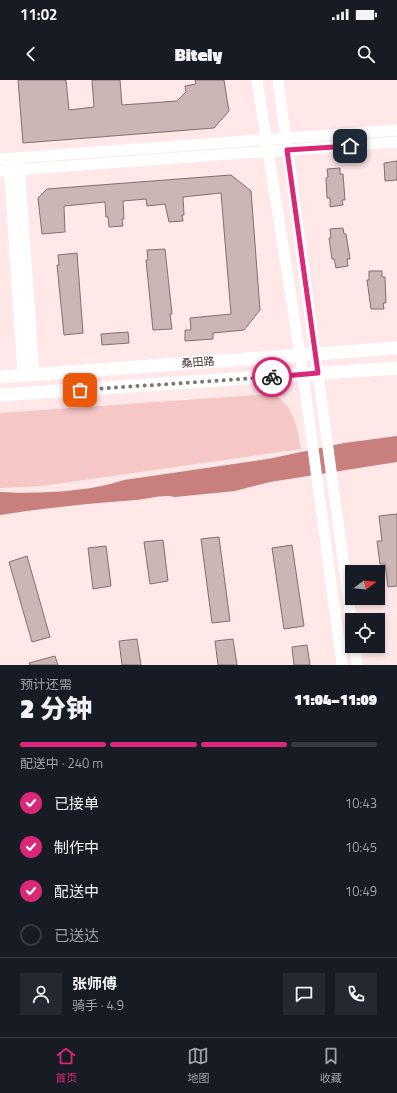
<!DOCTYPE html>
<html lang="zh">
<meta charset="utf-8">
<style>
body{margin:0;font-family:"Titillium Web","Noto Sans SC",sans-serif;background:#242831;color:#f1f3f6;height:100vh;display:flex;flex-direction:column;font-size:15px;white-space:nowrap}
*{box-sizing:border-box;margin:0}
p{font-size:13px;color:#9ea1a6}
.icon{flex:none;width:22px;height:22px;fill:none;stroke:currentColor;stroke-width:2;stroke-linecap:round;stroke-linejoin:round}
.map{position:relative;height:585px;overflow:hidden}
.details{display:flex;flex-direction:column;background:#171b24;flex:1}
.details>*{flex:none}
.needle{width:26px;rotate:74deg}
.tools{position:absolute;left:345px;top:485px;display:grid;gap:8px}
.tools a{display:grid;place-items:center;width:40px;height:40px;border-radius:0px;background:#171b24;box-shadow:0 2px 6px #0003;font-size:20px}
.pin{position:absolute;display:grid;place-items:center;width:34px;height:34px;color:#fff;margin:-17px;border-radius:8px;box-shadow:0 2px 6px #0006}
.courier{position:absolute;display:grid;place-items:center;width:40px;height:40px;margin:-20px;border:3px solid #db2777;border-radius:50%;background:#fff;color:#222;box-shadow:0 1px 5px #0007}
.overview em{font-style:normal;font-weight:800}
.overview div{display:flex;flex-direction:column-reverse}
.overview{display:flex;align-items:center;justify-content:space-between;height:68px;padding:0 20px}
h1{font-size:26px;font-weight:800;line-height:30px}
.bar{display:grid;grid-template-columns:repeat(4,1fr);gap:6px 4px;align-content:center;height:48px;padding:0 20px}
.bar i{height:5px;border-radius:3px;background:#363941}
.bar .active{background:#db2777}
.bar p{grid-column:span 4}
.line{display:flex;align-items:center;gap:10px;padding:0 20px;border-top:1px solid #363941}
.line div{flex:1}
.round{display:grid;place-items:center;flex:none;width:42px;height:42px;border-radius:0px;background:#242831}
ol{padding:0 20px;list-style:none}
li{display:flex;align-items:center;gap:12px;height:44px}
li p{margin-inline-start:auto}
li .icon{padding:4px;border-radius:50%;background:#db2777;color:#fff;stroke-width:4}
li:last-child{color:#9ea1a6}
li i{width:22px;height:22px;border:2px solid #363941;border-radius:50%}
.status{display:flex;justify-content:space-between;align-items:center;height:28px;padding:0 20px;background:#171b24;direction:ltr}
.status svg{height:11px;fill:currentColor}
header{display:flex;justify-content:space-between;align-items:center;height:52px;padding:0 20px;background:#171b24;font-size:18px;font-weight:800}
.menu{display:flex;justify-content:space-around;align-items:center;height:56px;border-top:1px solid #363941;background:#171b24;font-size:11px;color:#9ea1a6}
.menu a{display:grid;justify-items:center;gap:2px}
.menu .active{color:#db2777}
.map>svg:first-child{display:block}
</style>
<div class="status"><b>11:02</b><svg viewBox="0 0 49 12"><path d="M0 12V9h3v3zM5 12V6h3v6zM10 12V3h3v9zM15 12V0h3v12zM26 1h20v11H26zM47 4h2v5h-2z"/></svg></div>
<header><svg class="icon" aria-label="back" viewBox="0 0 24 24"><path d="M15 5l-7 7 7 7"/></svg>Bitely<svg class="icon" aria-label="search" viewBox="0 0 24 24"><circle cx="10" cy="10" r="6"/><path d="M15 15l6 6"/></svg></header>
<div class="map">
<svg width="397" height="585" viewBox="0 0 397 585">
<rect width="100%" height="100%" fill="#ffe8e7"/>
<path fill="#f5c7c6" d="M272,314c22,10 25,33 29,55l-259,37 -42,2v-75z"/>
<path fill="#c87f7e" d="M397,356v26l-127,20 -35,9 -60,6c-13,-3 -26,2 -39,3 -46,3 -91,8 -136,15v-23c37,2 89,0 124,-12l144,-21 76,-16z"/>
<path fill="#cbb5b5" stroke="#836f6e" d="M18,0h48l3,30 25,-3 -2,-27h28l2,25 55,-4 9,-9 -1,-6 11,-2 -1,-4h29l5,31 -15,17 -191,15z
M397,81v19l-12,1 -1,-18z
M340,88v6h3l2,26h-3l1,5 -13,2v-9h-3l-1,-20 2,-1 -1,-8z
M231,95l20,16 9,119 -16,20 -31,3v6l-28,2v-11h6l-1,-12 41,-4 -10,-121 -38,4 1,18h-2l1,6 -14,1 -4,-18 -18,2 -1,-7 -23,2 1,18h-2l1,7 -14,1 -1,-10h-2l-1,-15 -41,4 1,26 -23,2 -4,-36 9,-9z
M343,148l1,6h2l4,25h-3l1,7 -12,2 -2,-9h-2l-3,-21h2l-1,-9z
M165,169l7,65h-2l2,15 -19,1 -7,-70h2l-1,-10z
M77,173l6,80 -19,2 -7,-70h2l-1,-10z
M369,191h13v6h3l1,26h-3l1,6h-13l-4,-29h2z
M128,252l1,11 -27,2 -1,-11z
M397,434v72l-9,1 -3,-23h-5l-3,-23h5l-3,-25z
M219,457l11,84 -18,2 -11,-84z
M163,460l5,41 -18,3 -6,-42z
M292,465l12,81 -20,3 -12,-81z
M106,466l5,40 -18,3 -5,-41z
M27,476l23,81 -18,5 -23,-80z
M137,559l4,26h-19l-3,-24z
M233,559l4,26h-19l-3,-24z
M307,565l3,20h-16l-2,-18z
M55,576l3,9h-28l-1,-2z"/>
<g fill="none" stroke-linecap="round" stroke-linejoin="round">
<path stroke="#fff" stroke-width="11" d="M257,0l46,294 39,291
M278,0l74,545
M0,79l397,-29
M9,83l14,212
M19,83l15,211
M0,91l397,-29
M355,566l2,19"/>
<path stroke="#fff" stroke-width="13" d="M0,297l397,-29
M0,315l397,-27"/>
</g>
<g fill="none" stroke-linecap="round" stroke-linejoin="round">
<path stroke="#827473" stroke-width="4" stroke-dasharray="0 7.2" d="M80,310l192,-13"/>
<path stroke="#db2777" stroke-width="5" d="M272,297l46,-4 -31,-223 63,-4"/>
</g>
<g text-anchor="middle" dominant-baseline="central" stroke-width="4" stroke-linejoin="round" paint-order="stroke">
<g font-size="11" fill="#3e3535" stroke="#fffafa">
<text transform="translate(198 282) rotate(-4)">桑田路</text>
</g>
</g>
</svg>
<div class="tools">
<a><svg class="needle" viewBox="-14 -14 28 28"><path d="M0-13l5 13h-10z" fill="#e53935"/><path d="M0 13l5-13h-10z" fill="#9ea1a6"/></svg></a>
<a><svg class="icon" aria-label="locate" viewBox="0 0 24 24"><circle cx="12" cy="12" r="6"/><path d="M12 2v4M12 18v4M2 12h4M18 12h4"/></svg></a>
</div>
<div class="pin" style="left:80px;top:310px;background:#ea580c"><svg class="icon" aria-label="bag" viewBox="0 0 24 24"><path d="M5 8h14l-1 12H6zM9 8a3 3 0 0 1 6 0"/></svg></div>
<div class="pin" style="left:350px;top:66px;background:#1f2937"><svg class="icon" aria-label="home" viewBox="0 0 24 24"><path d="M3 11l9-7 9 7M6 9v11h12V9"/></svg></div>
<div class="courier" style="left:272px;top:297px"><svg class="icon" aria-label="bike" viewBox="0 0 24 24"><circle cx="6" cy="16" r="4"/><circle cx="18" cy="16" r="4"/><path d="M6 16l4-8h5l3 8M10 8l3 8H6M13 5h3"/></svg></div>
</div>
<section class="details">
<div class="overview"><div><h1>2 分钟</h1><p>预计还需</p></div><em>11:04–11:09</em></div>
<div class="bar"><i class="active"></i><i class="active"></i><i class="active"></i><i></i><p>配送中 · 240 m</p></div>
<ol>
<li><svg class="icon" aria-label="check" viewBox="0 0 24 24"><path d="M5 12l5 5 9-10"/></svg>已接单<p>10:43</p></li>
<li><svg class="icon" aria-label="check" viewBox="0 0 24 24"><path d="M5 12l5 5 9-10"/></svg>制作中<p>10:45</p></li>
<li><svg class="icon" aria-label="check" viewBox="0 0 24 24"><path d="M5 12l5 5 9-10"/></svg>配送中<p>10:49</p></li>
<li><i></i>已送达</li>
</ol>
<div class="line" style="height:72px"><a class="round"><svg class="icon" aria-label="person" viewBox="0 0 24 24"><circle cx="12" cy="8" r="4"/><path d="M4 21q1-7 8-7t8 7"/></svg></a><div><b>张师傅</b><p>骑手 · 4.9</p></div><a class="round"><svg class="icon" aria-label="chat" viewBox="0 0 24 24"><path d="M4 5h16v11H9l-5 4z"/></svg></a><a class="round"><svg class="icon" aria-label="phone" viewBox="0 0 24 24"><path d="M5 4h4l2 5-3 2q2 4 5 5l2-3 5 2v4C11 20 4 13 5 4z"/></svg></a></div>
</section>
<nav class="menu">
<a class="active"><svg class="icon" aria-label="home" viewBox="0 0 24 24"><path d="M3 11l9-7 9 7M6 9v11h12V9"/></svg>首页</a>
<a><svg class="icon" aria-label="map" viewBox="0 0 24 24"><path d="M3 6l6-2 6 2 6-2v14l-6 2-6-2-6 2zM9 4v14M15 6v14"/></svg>地图</a>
<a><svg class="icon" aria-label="saved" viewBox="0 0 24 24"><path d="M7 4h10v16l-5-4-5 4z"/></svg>收藏</a>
</nav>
